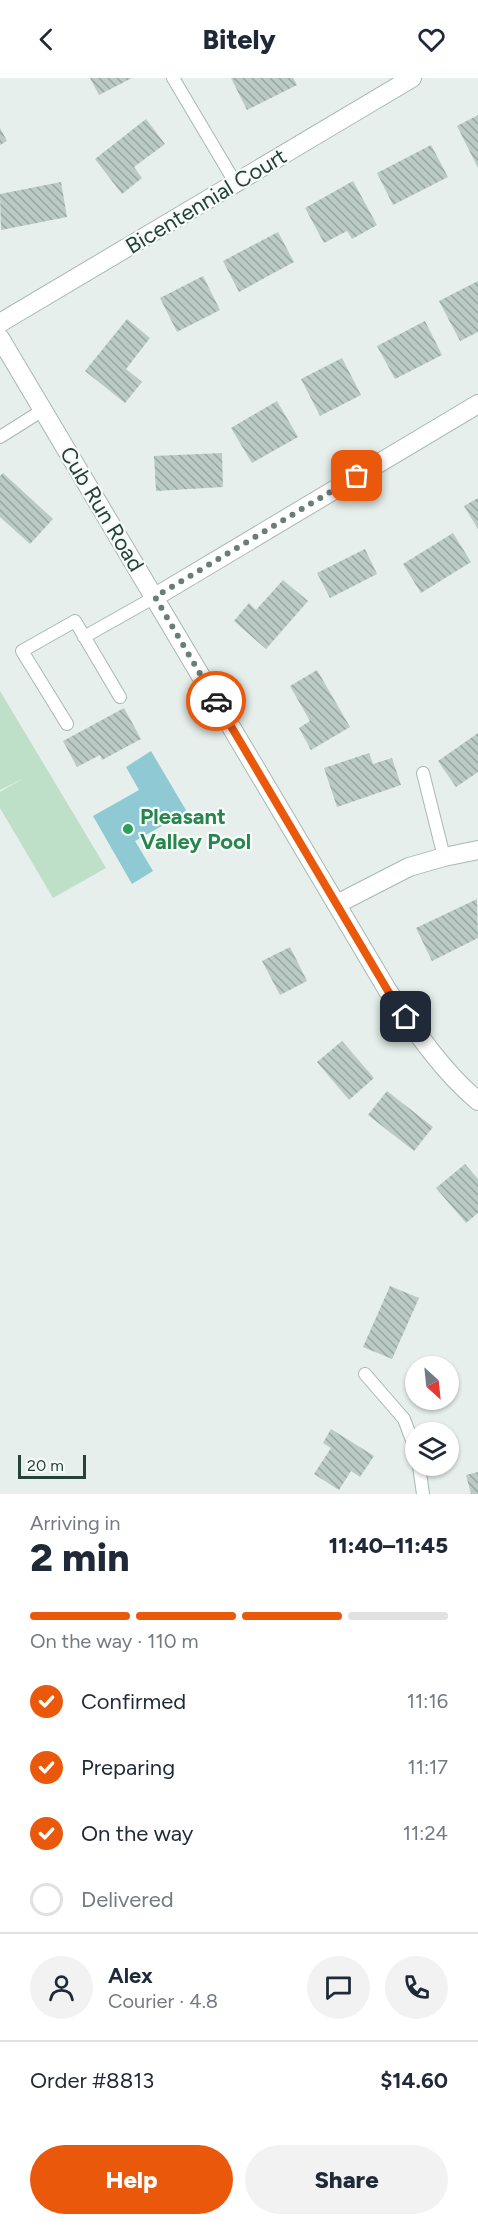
<!DOCTYPE html>
<meta charset="utf-8">
<style>
body{margin:0;font-family:Figtree,sans-serif;background:#f2f2f3;color:#1f2937;height:100vh;display:flex;flex-direction:column;font-size:22px;white-space:nowrap}
*{box-sizing:border-box;margin:0}
p{font-size:20px;color:#747a83}
.icon{flex:none;width:33px;height:33px;fill:none;stroke:currentColor;stroke-width:2;stroke-linecap:round;stroke-linejoin:round}
.map{position:relative;height:1416px;overflow:hidden}
.details{display:flex;flex-direction:column;background:#fff;flex:1}
.details>*{flex:none}
.needle{width:39px;rotate:153deg}
.controls{position:absolute;left:405px;top:1278px;display:grid;gap:12px}
.controls a{display:grid;place-items:center;width:54px;height:54px;border-radius:50%;background:#fff;box-shadow:0 2px 4px #0004;font-size:30px}
.scale{position:absolute;left:18px;bottom:15px;width:68px;box-sizing:border-box;padding-left:6px;border:3px solid #24423a;border-top:0;font-size:16px;line-height:21px;white-space:nowrap;color:#24423a;-webkit-text-stroke:4px #f7fbf9;paint-order:stroke}
.pin{position:absolute;display:grid;place-items:center;width:51px;height:51px;color:#fff;margin:-26px;border-radius:12px;box-shadow:0 3px 9px #0006}
.courier{position:absolute;display:grid;place-items:center;width:60px;height:60px;margin:-30px;border:4px solid #ea580c;border-radius:50%;background:#fff;color:#222;box-shadow:0 2px 8px #0007}
.head em{font-style:normal;font-weight:800}
.head div{display:flex;flex-direction:column-reverse}
.head{display:flex;align-items:center;justify-content:space-between;height:102px;padding:0 30px}
h1{font-size:39px;font-weight:800;line-height:45px}
.bar{display:grid;grid-template-columns:repeat(4,1fr);gap:9px 6px;align-content:center;height:72px;padding:0 30px}
.bar i{height:8px;border-radius:4px;background:#e0e1e3}
.bar .active{background:#ea580c}
.bar p{grid-column:span 4}
.line{display:flex;align-items:center;gap:15px;padding:0 30px;border-top:2px solid #e0e1e3}
.line div{flex:1}
.round{display:grid;place-items:center;flex:none;width:63px;height:63px;border-radius:32px;background:#f2f2f3}
ol{padding:0 30px;list-style:none}
li{display:flex;align-items:center;gap:18px;height:66px}
li p{margin-inline-start:auto}
li .icon{padding:6px;border-radius:50%;background:#ea580c;color:#fff;stroke-width:4}
li:last-child{color:#747a83}
li i{width:33px;height:33px;border:3px solid #e0e1e3;border-radius:50%}
.primary-button{display:flex;gap:12px;margin-top:auto;padding:12px 30px}
.primary-button a{flex:1;height:69px;border-radius:36px;background:#ea580c;color:#fff;font-size:24px;font-weight:800;line-height:69px;text-align:center}
.primary-button a+a{background:#f2f2f3;color:#1f2937}
header{display:flex;justify-content:space-between;align-items:center;height:78px;padding:0 30px;background:#fff;font-size:27px;font-weight:800}
.map>svg:first-child{display:block}
</style>
<header><svg class="icon" aria-label="back" viewBox="0 0 24 24"><path d="M15 5l-7 7 7 7"/></svg>Bitely<svg class="icon" aria-label="heart" viewBox="0 0 24 24"><path d="M12 20l-8-8c-3-5 5-10 8-4 3-6 11-1 8 4z"/></svg></header>
<div class="map">
<svg width="478" height="1416" viewBox="0 0 478 1416">
<defs>
<pattern id="building-back-hatch" width="6" height="6" patternUnits="userSpaceOnUse" patternTransform="scale(1.5)"><rect width="6" height="6" fill="#bbcac4"/><path d="M-1 5l2 2M0 0l6 6M5-1l2 2" fill="none" stroke="#98a6a0"/></pattern>
</defs>
<rect width="100%" height="100%" fill="#e6efeb"/>
<path fill="#bfe0c8" d="M0,613l106,177 -53,30 -53,-90v-16l24,-14 -24,12z"/>
<path fill="#8ec9d4" d="M151,673l36,61 -52,29 18,30 -21,13 -39,-68 46,-26 -13,-23z"/>
<path fill="url(#building-back-hatch)" d="M90,0h42l-33,17z
M231,0h62l4,7 -50,25z
M478,37v53l-21,-42z
M146,41l19,25 -31,23 8,11 -20,16 -27,-35z
M0,50l7,13 -7,4z
M431,67l17,32 -55,28 -16,-32z
M353,103l24,44 -25,14 -5,-8 -23,12 -19,-35z
M61,104l6,35 -66,13 -1,-36z
M278,154l16,30 -55,30 -16,-31z
M203,198l17,34 -43,22 -17,-34z
M478,203v51l-18,9 -21,-40z
M127,241l23,19 -24,31 16,13 -17,21 -40,-32z
M425,243l17,34 -47,24 -18,-33z
M342,280l19,37 -41,21 -19,-37z
M277,323l21,36 -46,26 -21,-35z
M222,375l1,34 -67,4 -2,-35z
M3,395l50,46 -23,25 -30,-27v-41z
M478,420v31l-14,-23z
M453,455l18,29 -50,31 -18,-29z
M365,471l12,25 -47,24 -13,-25z
M283,502l25,21 -42,48 -32,-28 15,-18 7,7z
M317,592l33,57 -39,23 -12,-22 11,-7 -20,-35z
M124,630l17,31 -39,21 -2,-5 -23,12 -14,-26z
M478,655v39l-22,15 -18,-26z
M369,675l4,11 19,-6 9,27 -64,22 -13,-39z
M477,821l1,39 -46,23 -16,-33z
M290,869l17,34 -27,14 -18,-34z
M342,963l32,37 -25,22 -32,-38z
M387,1013l46,36 -19,24 -46,-36z
M465,1086l13,15v34l-12,10 -30,-35z
M390,1208l29,12 -27,61 -29,-12z
M331,1351l43,27 -14,21 -9,-6 -12,19 -25,-16 17,-26 -8,-5z
M478,1394v22h-7l-5,-19z"/>
<g fill="none" stroke-linecap="round" stroke-linejoin="round">
<defs>
<path id="lane" d="M173,0l63,106
M0,359l43,-27
M84,559l71,-40
M67,646l-45,-73 53,-30 45,76
M423,695l21,84
M365,1296l39,45 12,32
M419,1388l4,28"/>
<path id="street" d="M0,245l412,-245
M0,260l388,653c26,38 54,80 90,110
M155,519l323,-193
M337,826l72,-37 35,-10 34,-7"/>
</defs>
<use href="#lane" stroke="#a8b8b2" stroke-width="14"/>
<use href="#street" stroke="#a8b8b2" stroke-width="20"/>
<use href="#lane" stroke="#fff" stroke-width="12"/>
<use href="#street" stroke="#fff" stroke-width="18"/>
</g>
<g fill="none" stroke-linecap="round" stroke-linejoin="round">
<path stroke="#687f78" stroke-width="6" stroke-dasharray="0 10.8" d="M216,623l-61,-104 202,-121"/>
<path stroke="#ea580c" stroke-width="8" d="M216,623l172,290 18,26"/>
</g>
<circle fill="#2e9e5b" stroke="#f7fbf9" stroke-width="2" cx="128" cy="751" r="6"/>
<g text-anchor="middle" dominant-baseline="central" stroke-width="4.5" stroke-linejoin="round" paint-order="stroke">
<g font-size="22" fill="#24423a" stroke="#f7fbf9">
<text transform="translate(206 123) rotate(-31)">Bicentennial Court</text>
<text transform="translate(102 431) rotate(59)">Cub Run Road</text>
</g>
<g font-size="22" font-weight="bold" fill="#27864d" stroke="#f7fbf9" text-anchor="start">
<text x="140" y="738">Pleasant<tspan x="140" dy="25">Valley Pool</tspan></text>
</g>
</g>
</svg>
<div class="controls">
<a><svg class="needle" viewBox="-14 -14 28 28"><path d="M0-13l5 13h-10z" fill="#e53935"/><path d="M0 13l5-13h-10z" fill="#747a83"/></svg></a>
<a><svg class="icon" aria-label="layers" viewBox="0 0 24 24"><path d="M12 4l9 5-9 5-9-5zM3 14l9 5 9-5"/></svg></a>
</div>
<div class="scale">20 m</div>
<div class="pin" style="left:357px;top:398px;background:#ea580c"><svg class="icon" aria-label="bag" viewBox="0 0 24 24"><path d="M5 8h14l-1 12H6zM9 8a3 3 0 0 1 6 0"/></svg></div>
<div class="pin" style="left:406px;top:939px;background:#1f2937"><svg class="icon" aria-label="home" viewBox="0 0 24 24"><path d="M3 11l9-7 9 7M6 9v11h12V9"/></svg></div>
<div class="courier" style="left:216px;top:623px"><svg class="icon" aria-label="car" viewBox="0 0 24 24"><path d="M5 17H2v-5l4-1 3-4h7l3 4 3 1v5h-3M9 17h6M6 11h13"/><circle cx="7" cy="17" r="2"/><circle cx="17" cy="17" r="2"/></svg></div>
</div>
<section class="details">
<div class="head"><div><h1>2 min</h1><p>Arriving in</p></div><em>11:40–11:45</em></div>
<div class="bar"><i class="active"></i><i class="active"></i><i class="active"></i><i></i><p>On the way · 110 m</p></div>
<ol>
<li><svg class="icon" aria-label="check" viewBox="0 0 24 24"><path d="M5 12l5 5 9-10"/></svg>Confirmed<p>11:16</p></li>
<li><svg class="icon" aria-label="check" viewBox="0 0 24 24"><path d="M5 12l5 5 9-10"/></svg>Preparing<p>11:17</p></li>
<li><svg class="icon" aria-label="check" viewBox="0 0 24 24"><path d="M5 12l5 5 9-10"/></svg>On the way<p>11:24</p></li>
<li><i></i>Delivered</li>
</ol>
<div class="line" style="height:108px"><a class="round"><svg class="icon" aria-label="person" viewBox="0 0 24 24"><circle cx="12" cy="8" r="4"/><path d="M4 21q1-7 8-7t8 7"/></svg></a><div><b>Alex</b><p>Courier · 4.8</p></div><a class="round"><svg class="icon" aria-label="chat" viewBox="0 0 24 24"><path d="M4 5h16v11H9l-5 4z"/></svg></a><a class="round"><svg class="icon" aria-label="phone" viewBox="0 0 24 24"><path d="M5 4h4l2 5-3 2q2 4 5 5l2-3 5 2v4C11 20 4 13 5 4z"/></svg></a></div>
<div class="line" style="height:78px"><div>Order #8813</div><b>$14.60</b></div>
<div class="primary-button"><a>Help</a><a>Share</a></div>
</section>
